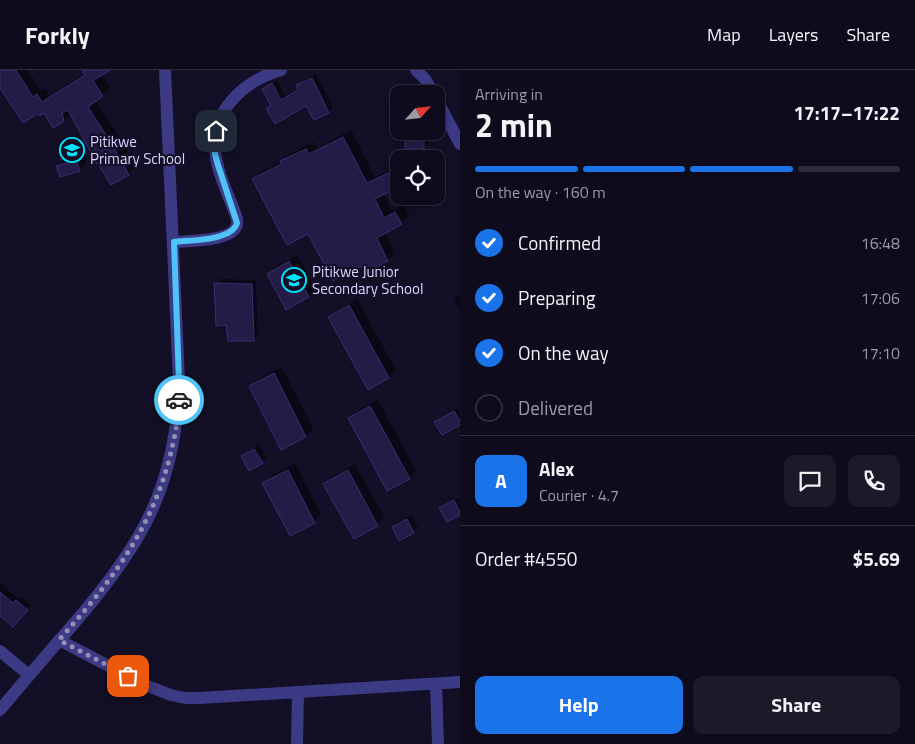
<!DOCTYPE html>
<meta charset="utf-8">
<style>
body{margin:0;font-family:"Titillium Web",sans-serif;background:#1c1929;color:#f1f3f6;height:100vh;display:flex;flex-direction:column;font-size:19px;white-space:nowrap}
*{box-sizing:border-box;margin:0}
p{font-size:16px;color:#9b9ba3}
.icon{flex:none;width:28px;height:28px;fill:none;stroke:currentColor;stroke-width:2;stroke-linecap:round;stroke-linejoin:round}
.map{position:relative;flex:1;overflow:hidden}
.side{display:flex;flex-direction:column;background:#0e0b1c;width:455px}
.side>*{flex:none}
.needle{width:32px;rotate:63deg}
.controls{position:absolute;left:390px;top:15px;display:grid;gap:10px}
.controls a{display:grid;place-items:center;width:55px;height:55px;border-radius:10px;background:#0e0b1c;box-shadow:0 2px 8px #0003,0 0 0 1px #2e2b3b;font-size:25px}
.pin{position:absolute;display:grid;place-items:center;width:42px;height:42px;color:#fff;margin:-21px;border-radius:10px;box-shadow:0 2px 8px #0006}
.courier{position:absolute;display:grid;place-items:center;width:50px;height:50px;margin:-25px;border:4px solid #4fc3f7;border-radius:50%;background:#fff;color:#222;box-shadow:0 1px 6px #0007}
.headline em{font-style:normal;font-weight:700}
.headline div{display:flex;flex-direction:column-reverse}
.headline{display:flex;align-items:center;justify-content:space-between;height:85px;padding:0 15px}
h1{font-size:32px;font-weight:700;line-height:38px}
.bar{display:grid;grid-template-columns:repeat(4,1fr);gap:8px 5px;align-content:center;height:60px;padding:0 15px}
.bar i{height:6px;border-radius:4px;background:#2e2b3b}
.bar .active{background:#1a73e8}
.bar p{grid-column:span 4}
.line{display:flex;align-items:center;gap:12px;padding:0 15px;border-top:1px solid #2e2b3b}
.line div{flex:1}
.round{display:grid;place-items:center;flex:none;width:52px;height:52px;border-radius:10px;background:#1c1929}
ol{padding:0 15px;list-style:none}
li{display:flex;align-items:center;gap:15px;height:55px}
li p{margin-inline-start:auto}
li .icon{padding:5px;border-radius:50%;background:#1a73e8;color:#fff;stroke-width:4}
li:last-child{color:#9b9ba3}
li i{width:28px;height:28px;border:2px solid #2e2b3b;border-radius:50%}
.action{display:flex;gap:10px;margin-top:auto;padding:10px 15px}
.action a{flex:1;height:58px;border-radius:10px;background:#1a73e8;color:#fff;font-size:20px;font-weight:700;line-height:58px;text-align:center}
.action a+a{background:#1c1929;color:#f1f3f6}
header{display:flex;align-items:center;gap:30px;box-sizing:border-box;height:70px;padding:0 25px;background:#0e0b1c;border-bottom:1px solid #2e2b3b}
header strong{font-size:24px}
nav{display:flex;gap:28px;margin-inline-start:auto;font-size:18px}
main{display:flex;flex:1;min-height:0}
.map>svg:first-child{display:block}
</style>
<header>
<strong>Forkly</strong>
<nav><a>Map</a><a>Layers</a><a>Share</a></nav>
</header>
<main>
<div class="map">
<svg width="460" height="674" viewBox="0 0 460 674">
<rect width="100%" height="100%" fill="#130f26"/>
<path fill="#0007" d="M0,0h28l13,21 4,-3 5,8 35,-23 -2,-3h24l-6,4 9,14 -8,7 -7,5 25,38 15,28 -7,8 -57,-61 -8,7 -19,-9 -44,-25z
M316,4l17,33 -5,5 -21,-8 -39,4 4,-3 -9,-16 5,-4 9,-5 8,16 14,-7 -1,-3 4,-5z
M351,60l24,47 24,-12v20l-16,8 9,18 11,-6 6,10 -8,8 -16,9 10,20 -7,8 -23,11 -4,-7 -52,-32 -56,-52 8,-8 22,-12 6,-6 25,-12 3,6z
M406,61h22v12l-5,4z
M84,83l3,10 -8,7 -21,-4 7,-7z
M297,185l19,34 -8,7 -40,-22 8,-8z
M220,209l36,1 2,55 -5,5 -26,-16 -12,-40z
M460,224v18l-6,-13z
M357,229l39,71 -7,7 -60,-60 8,-7z
M282,297l31,61 -7,8 -25,12 -30,-62 7,-7z
M378,330l38,71 -7,7 -60,-59 8,-8z
M459,337l1,17 -24,-2 5,-5z
M259,375l8,13 -5,4 -20,-5 5,-5z
M295,393l26,52 -7,7 -50,-39 7,-7z
M355,394l29,53 -7,8 -52,-41 7,-7z
M459,427l1,2v15l-19,-6 5,-4z
M412,445l6,13 -5,4 -20,-5 5,-5z
M0,513l19,16 3,-3 9,9 -14,16 -17,-7z"/>
<path fill="#241b47" stroke="#3b2d73" d="M0,0h16l17,27 4,-3 5,8 43,-27 -3,-5h28l-17,11 10,15 -15,11 25,39 16,29 -18,10 -13,-21h-1l-29,-54 -6,3 2,8 -11,7 -9,-15 -5,3 -2,-2 -14,9 -23,-35z
M312,8l17,35 -15,7 -8,-14 -31,18 -9,-16 5,-2 -9,-17 10,-6 9,17 17,-10 -2,-5z
M405,61h19v18h-19z
M343,67l24,46 32,-15v19l-24,12 9,19 11,-6 7,12 -25,14 11,23 -24,12 -3,-7 -28,15 -25,-47 -21,11 -35,-66 29,-15 -1,-3 26,-12 3,5z
M76,90l4,11 -20,6 -4,-11z
M289,191l20,36 -23,13 -19,-36z
M214,213l38,1 2,57h-26l-2,-16 -10,1z
M349,235l40,73 -21,12 -40,-73z
M274,303l32,64 -25,13 -32,-64z
M370,336l40,73 -23,12 -39,-73z
M454,341l6,10v4l-18,10 -8,-13z
M254,379l9,14 -14,8 -8,-15z
M288,400l27,53 -25,13 -28,-53z
M348,400l30,56 -24,13 -31,-55z
M454,430l6,12v3l-13,7 -8,-14z
M407,449l7,14 -15,8 -7,-14z
M0,522l13,11 3,-3 12,10 -15,17 -13,-11z"/>
<g fill="none" stroke-linecap="round" stroke-linejoin="round">
<path stroke="#3d3a85" stroke-width="12" d="M416,0l9,9 9,15
M436,28l24,46
M173,172c15,-1 57,-1 63,-15 2,-3 1,-5 1,-8 -7,-21 -18,-41 -21,-62 -8,-44 27,-76 65,-87
M59,570l86,45 26,10 14,3h15l260,-16
M0,581l29,24
M436,614l2,60
M0,640c19,-23 38,-45 57,-67 29,-33 58,-67 81,-106 28,-47 40,-102 41,-156l-14,-311
M297,674l1,-52"/>
</g>
<g fill="none" stroke-linecap="round" stroke-linejoin="round">
<path stroke="#948fb3" stroke-width="5" stroke-dasharray="0 9" d="M128,606l-69,-36c51,-57 94,-112 112,-188 4,-17 8,-35 8,-52"/>
<path stroke="#4fc3f7" stroke-width="6" d="M179,330v-19l-5,-139c16,-2 58,-1 63,-19l-19,-58 -3,-11 1,-23"/>
</g>
<defs>
<symbol id="school-ring" viewBox="-11 -11 22 22"><circle r="9.5" fill="#130f26" stroke="#00e5ff" stroke-width="1.5"/><path d="M0-5L7-2L0 1L-7-2ZM-4 1L0 2.5L4 1V4Q0 6-4 4Z" fill="#00e5ff"/></symbol>
</defs>
<g fill-rule="evenodd">
<use href="#school-ring" x="58" y="66" width="28" height="28"/>
<use href="#school-ring" x="280" y="196" width="28" height="28"/>
</g>
<g text-anchor="middle" dominant-baseline="central" stroke-width="4.5" stroke-linejoin="round" paint-order="stroke">
<g font-size="15" fill="#d9d4ff" stroke="#130f26" text-anchor="start">
<text x="90" y="71">Pitikwe<tspan x="90" dy="17">Primary School</tspan></text>
<text x="312" y="201">Pitikwe Junior<tspan x="312" dy="17">Secondary School</tspan></text>
</g>
</g>
</svg>
<div class="controls">
<a><svg class="needle" viewBox="-14 -14 28 28"><path d="M0-13l5 13h-10z" fill="#e53935"/><path d="M0 13l5-13h-10z" fill="#9b9ba3"/></svg></a>
<a><svg class="icon" aria-label="locate" viewBox="0 0 24 24"><circle cx="12" cy="12" r="6"/><path d="M12 2v4M12 18v4M2 12h4M18 12h4"/></svg></a>
</div>
<div class="pin" style="left:128px;top:606px;background:#ea580c"><svg class="icon" aria-label="bag" viewBox="0 0 24 24"><path d="M5 8h14l-1 12H6zM9 8a3 3 0 0 1 6 0"/></svg></div>
<div class="pin" style="left:216px;top:61px;background:#1f2937"><svg class="icon" aria-label="home" viewBox="0 0 24 24"><path d="M3 11l9-7 9 7M6 9v11h12V9"/></svg></div>
<div class="courier" style="left:179px;top:330px"><svg class="icon" aria-label="car" viewBox="0 0 24 24"><path d="M5 17H2v-5l4-1 3-4h7l3 4 3 1v5h-3M9 17h6M6 11h13"/><circle cx="7" cy="17" r="2"/><circle cx="17" cy="17" r="2"/></svg></div>
</div>
<section class="side">
<div class="headline"><div><h1>2 min</h1><p>Arriving in</p></div><em>17:17–17:22</em></div>
<div class="bar"><i class="active"></i><i class="active"></i><i class="active"></i><i></i><p>On the way · 160 m</p></div>
<ol>
<li><svg class="icon" aria-label="check" viewBox="0 0 24 24"><path d="M5 12l5 5 9-10"/></svg>Confirmed<p>16:48</p></li>
<li><svg class="icon" aria-label="check" viewBox="0 0 24 24"><path d="M5 12l5 5 9-10"/></svg>Preparing<p>17:06</p></li>
<li><svg class="icon" aria-label="check" viewBox="0 0 24 24"><path d="M5 12l5 5 9-10"/></svg>On the way<p>17:10</p></li>
<li><i></i>Delivered</li>
</ol>
<div class="line" style="height:90px"><b class="round" style="background:#1a73e8;color:#fff">A</b><div><b>Alex</b><p>Courier · 4.7</p></div><a class="round"><svg class="icon" aria-label="chat" viewBox="0 0 24 24"><path d="M4 5h16v11H9l-5 4z"/></svg></a><a class="round"><svg class="icon" aria-label="phone" viewBox="0 0 24 24"><path d="M5 4h4l2 5-3 2q2 4 5 5l2-3 5 2v4C11 20 4 13 5 4z"/></svg></a></div>
<div class="line" style="height:65px"><div>Order #4550</div><b>$5.69</b></div>
<div class="action"><a>Help</a><a>Share</a></div>
</section>
</main>
